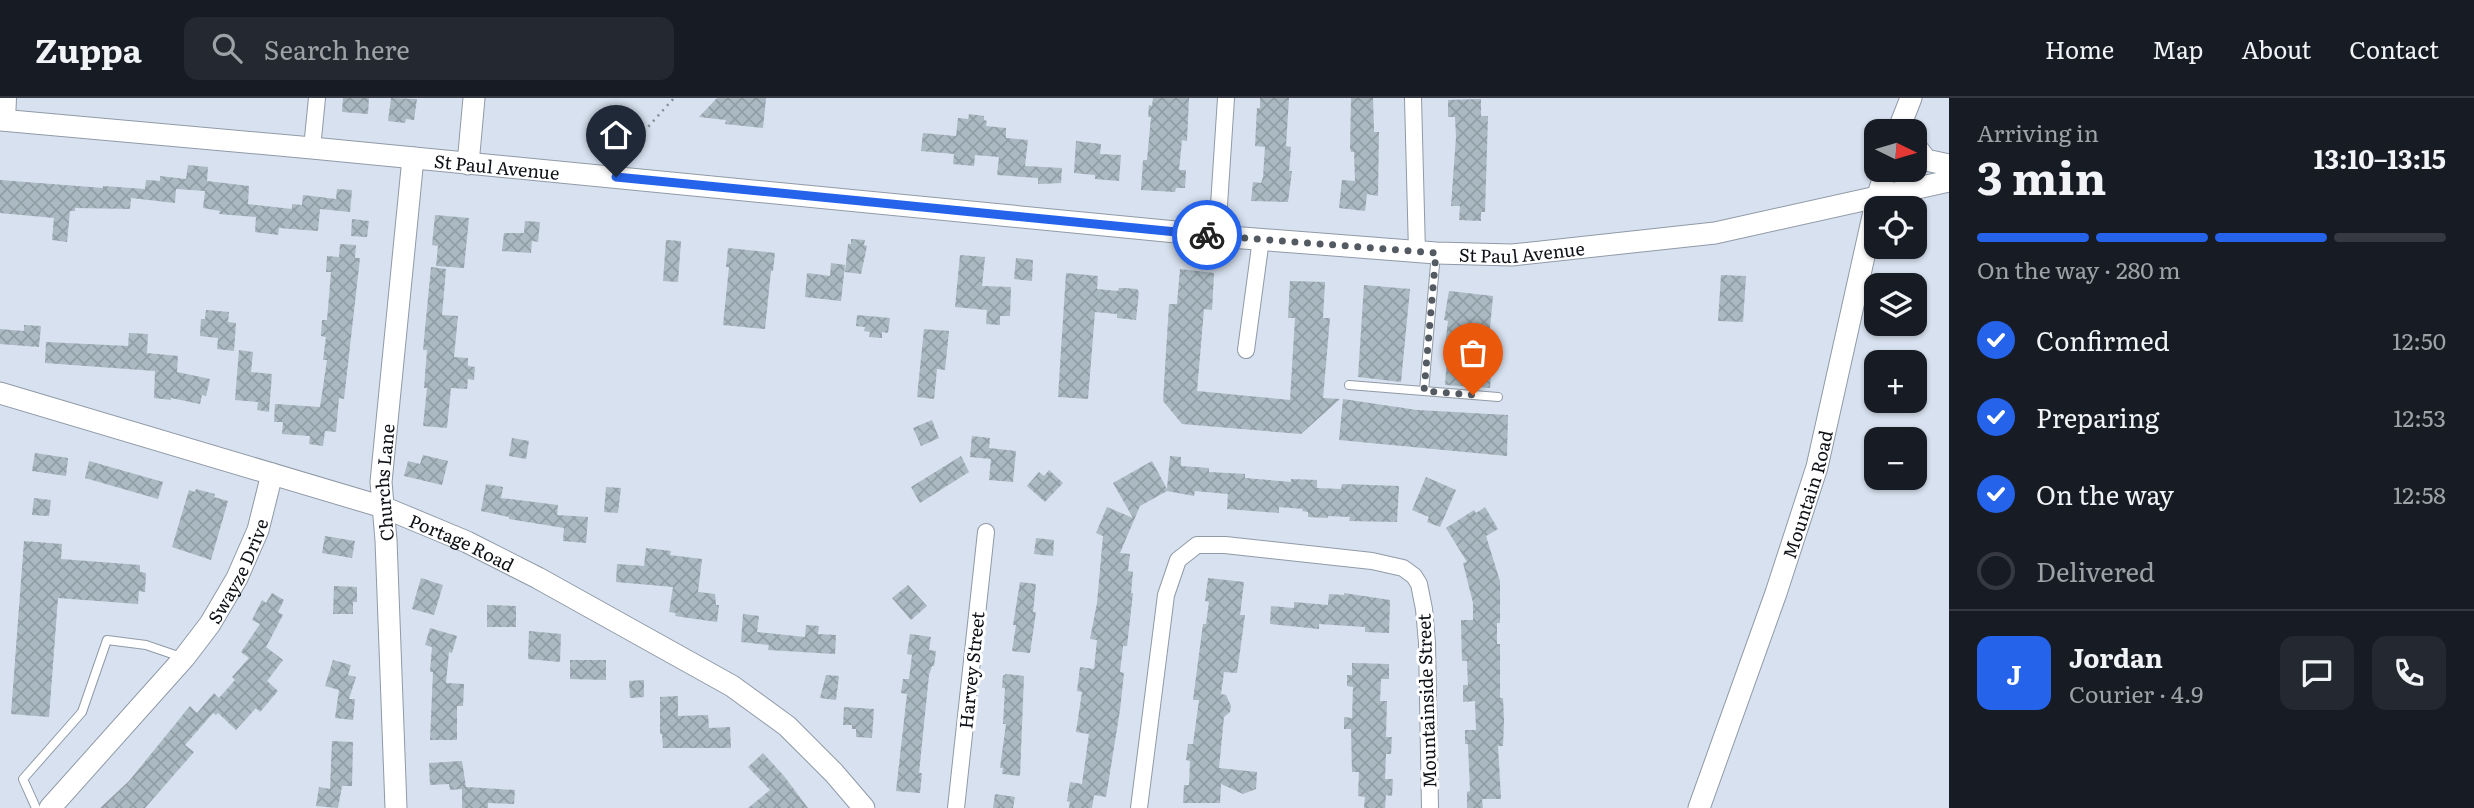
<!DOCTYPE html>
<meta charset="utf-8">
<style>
body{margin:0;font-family:Literata,serif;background:#242831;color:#f1f3f6;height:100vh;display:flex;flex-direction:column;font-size:26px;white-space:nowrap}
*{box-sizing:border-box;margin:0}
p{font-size:23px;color:#9ea1a6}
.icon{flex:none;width:38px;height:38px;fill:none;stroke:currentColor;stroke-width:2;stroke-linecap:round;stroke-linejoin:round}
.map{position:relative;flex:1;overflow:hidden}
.side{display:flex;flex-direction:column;background:#171b24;width:525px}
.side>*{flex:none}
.needle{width:46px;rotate:95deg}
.controls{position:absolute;left:1864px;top:21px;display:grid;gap:14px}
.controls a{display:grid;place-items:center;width:63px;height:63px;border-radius:14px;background:#171b24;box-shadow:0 2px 5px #0004;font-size:35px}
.pin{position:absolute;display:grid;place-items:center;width:60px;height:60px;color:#fff;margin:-72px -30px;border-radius:50% 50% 50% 0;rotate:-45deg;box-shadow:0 0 7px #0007}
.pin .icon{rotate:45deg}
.courier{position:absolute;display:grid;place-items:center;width:70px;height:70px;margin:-35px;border:5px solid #2563eb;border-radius:50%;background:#fff;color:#222;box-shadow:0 2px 9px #0007}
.head em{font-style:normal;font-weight:700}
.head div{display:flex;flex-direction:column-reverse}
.head{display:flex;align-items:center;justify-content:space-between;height:119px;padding:0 28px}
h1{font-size:46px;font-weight:700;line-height:52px}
.bar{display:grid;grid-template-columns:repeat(4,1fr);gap:10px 7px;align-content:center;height:84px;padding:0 28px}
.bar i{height:9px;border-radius:5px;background:#363941}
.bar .current{background:#2563eb}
.bar p{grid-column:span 4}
.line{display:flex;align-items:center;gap:18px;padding:0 28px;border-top:2px solid #363941}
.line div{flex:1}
.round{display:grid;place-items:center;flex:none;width:74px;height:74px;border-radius:14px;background:#242831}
ol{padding:0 28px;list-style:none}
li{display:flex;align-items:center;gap:21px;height:77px}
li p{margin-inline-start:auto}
li .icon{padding:7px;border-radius:50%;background:#2563eb;color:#fff;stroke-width:4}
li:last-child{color:#9ea1a6}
li i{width:38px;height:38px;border:4px solid #363941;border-radius:50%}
header{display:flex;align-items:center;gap:42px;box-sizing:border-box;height:98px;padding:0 35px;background:#171b24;border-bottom:2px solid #363941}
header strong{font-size:33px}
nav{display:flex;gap:38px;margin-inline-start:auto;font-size:24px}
.search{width:490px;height:63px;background:#242831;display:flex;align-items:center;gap:18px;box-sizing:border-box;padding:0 24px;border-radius:14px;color:#9ea1a6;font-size:26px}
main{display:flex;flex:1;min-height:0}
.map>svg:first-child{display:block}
</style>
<header>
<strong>Zuppa</strong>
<div class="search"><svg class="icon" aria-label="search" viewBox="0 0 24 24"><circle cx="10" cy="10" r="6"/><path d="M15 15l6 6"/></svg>Search here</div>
<nav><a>Home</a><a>Map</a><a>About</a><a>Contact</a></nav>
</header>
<main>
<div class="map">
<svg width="1949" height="710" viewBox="0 0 1949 710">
<defs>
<pattern id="building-cross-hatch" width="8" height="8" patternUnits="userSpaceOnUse" patternTransform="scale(1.75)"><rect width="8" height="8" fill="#aab9c2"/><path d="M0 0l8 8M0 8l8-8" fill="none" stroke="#919ea6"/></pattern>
</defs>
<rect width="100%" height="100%" fill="#d7e1ef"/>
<path fill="url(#building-cross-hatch)" d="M343,0h26l-1,16 -26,-2z
M391,0l26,1 -3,21 -8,-1 -1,4 -17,-2z
M717,0h49l-3,30 -38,-4 1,-4 -27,-3z
M1153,0h36l-2,43 -5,-1 -3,30h7l-1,18h-9l-1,4 -34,-2 2,-30h4l4,-43h-3l1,-12 3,1z
M1260,0h29l-3,48 5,1 -2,24h3l-4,31 -37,-1 2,-19 8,1 2,-6 2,-30 -10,-1 2,-38h3z
M1351,0h22l1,34h5l-1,64 -11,-2 -2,17 -26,-3 3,-28 13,1 -1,-29h-3l-1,-4z
M1481,1v17h7l-3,96h-4v9l-22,-1 1,-14h-9l5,-69 -1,-20h-7v-17z
M969,16l15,2v4l3,1 -1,5 20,2v10l22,2 -3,26 37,2 -1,15 -23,1v-6l-41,-3 2,-18 -24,-2 -1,11 -21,-2 1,-10 -33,-3 2,-18 33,3 2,-18 10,1z
M1076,43l25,3 -1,10 21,1 -2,26 -24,-2v-4l-21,-2z
M188,67l20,2 -1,14 42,5 -1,18 44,5v-5l10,1 1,-10 33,4 1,-10 15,1 -2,22 -30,-3 -2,22 -39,-3 -1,7 -23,-3 1,-15 -37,-3 1,-3 -17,-3 2,-17 -29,-2 -1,14 -44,-5 -1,11 -55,-1v3h-5l-3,31 -15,-2 2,-22 -54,-5v-33l103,8v-2l42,3 1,-9 14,1v-5l26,3z
M435,117l34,3 -5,50 -28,-2 2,-20 -6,-1z
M352,121l17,2 -2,16 -16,-1z
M525,123l15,1 -2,20 -6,-1 -1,12 -29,-2 2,-18h20z
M851,141l14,1 -1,5 3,1 -6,28 -16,-2 3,-28h3z
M666,142l15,1 -3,41 -15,-1z
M340,146l16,1 -1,13h5l-16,141 -5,-1 -3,34 -11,-1 -2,15 -14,-2 1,-8 -28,-2 1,-12h-9l1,-18 45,3 7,-47h-4l3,-23 -5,-1 1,-16h5l4,-48h-5l1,-16 12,1z
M728,150l47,5 -2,18h-2l-6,58 -42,-4 6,-58h-3z
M960,157l25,2 -3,29 29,1 -1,29h-10v9l-14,-1 1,-14 -32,-3z
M1016,160l17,2 -1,21 -18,-2z
M831,165l14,2 -4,36 -36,-4 2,-24 23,3z
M431,169l15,2 -4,46 16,1 -4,41 14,1v8l7,1 -1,13 -6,-1 -1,10 -16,-1 -4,40 -24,-2 4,-38h-3l3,-38h-4z
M1180,171l34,4 -2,37 -8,-1 -7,82 93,9 5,-82h-7l2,-37 35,1 -2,36h7l-7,80 17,1 -39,35 -119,-10 -19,-23 6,-97h8z
M1066,175l32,3 -1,13 21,2 1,-3h5l13,1 2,3 -3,28 -19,-2v-4l-22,-2 -7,87 -30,-2z
M1721,177l25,1 -3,46 -25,-1z
M1364,187l46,4 -9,93 -43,-5z
M1449,193l44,5 -5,53h5l-3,39 -45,-3 3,-38h-3l3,-26 -4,-1z
M206,212l23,2 -1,10 8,1 -2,28 -17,-2 1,-11 -18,-2 1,-17h4z
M857,217l33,3 -2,15 -6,-1v6l-13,-1 1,-5 -6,-1 1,-4 -9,-1z
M24,227l17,1 -2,21 -39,-3v-15l24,2z
M924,231l25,2 -4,39 -8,-1 -3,30 -17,-2z
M129,235l19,1 -1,19 31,3 -1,16 33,7 -4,17 -4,-1 -2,9 -29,-6v2l-17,-2 1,-27 -110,-8 1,-21 82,4z
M239,252l14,2 -2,20 21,2 -3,38 -12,-2 1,-8 -23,-2z
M1343,301l74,11 91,5 -1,41 -168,-16z
M932,322l7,18 -18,8 -8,-18z
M972,338l18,2 -1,10 27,3 -3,31 -24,-2 2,-21 -21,-2z
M512,340l17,3 -3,18 -17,-3z
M35,355l33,5 -2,18 -34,-5z
M423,357l25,6 -6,24 -38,-9 4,-15 12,3z
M961,358l8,16 -49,31 -9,-16z
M1170,358l11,1v9l28,2v4l36,2v4l46,4v-3l26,1v8l24,1 1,-5 57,2 -2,36 -48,-1 1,-4 -22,-1v2l-20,-1v-5l-6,-1 1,-2 -24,-2v6l-52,-4 1,-15 -33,-3 -1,5 -27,-5 -27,15 -20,47 10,1 -2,17 5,1 -2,21h2l-6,53h-4l-3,26 4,1 -4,37 -14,87 -12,-2 -2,13h-23l1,-6 -3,-1 3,-19 12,2 7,-50 -13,-2 6,-40 -5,-1 3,-24 14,2 3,-29 -7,-1 7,-36 6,-67 -7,-3 11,-26 26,11 -20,-35 39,-22 15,28z
M89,363l74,21 -5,17 -73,-21z
M1049,372l14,13 -18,19 -18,-16 12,-14 5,4z
M1426,379l30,13 -16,37 -13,-5 2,-5 -17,-7z
M486,386l17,3 -2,11 57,7 -1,10 31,2 -2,26 -23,-2 1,-13 -55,-9v-2l-28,-6z
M606,389l15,1 -3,25 -14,-1z
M196,391l19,5 -1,3 14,4 -17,59 -39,-13 17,-57 6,2z
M34,400l17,2 -2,16 -17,-1z
M1485,409l13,22 -12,7 14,45v42h-3v21h3v54h3l1,22 -1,26h-5l3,53h-19l1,9h-16v-16l3,-1 -2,-47h-3v-14h11l-1,-29 -12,1v-17h5l-1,-24h-5l-1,-41h12v-17l-10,-40 4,-1 -21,-34 28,-18 2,3z
M325,438l30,5 -3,17 -30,-5z
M1036,440l18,2 -1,16 -19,-2z
M24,443l38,3 -1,15 79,6v7l6,1 -1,19 -6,-1 -1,13 -80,-6 -9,119 -38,-3z
M646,450l25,3 -1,4 32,4 -4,33 17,2 1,11h3l-2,17 -42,-6 1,-3 -7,-1 4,-25 -57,-5 1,-18 27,2z
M421,480l22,7 -9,30 -22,-6z
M1208,480l36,4 -4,33h5l-8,58 -13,-1 -3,22 5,1 5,11 -1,6 -6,5 -5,51 38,4 -1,17 -13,5 -22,-10 -1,19h-37l1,-18h5l1,-24 -4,-1 2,-16h5l6,-44h-6l10,-76h3l3,-22 -4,-1z
M1020,484l16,2 -3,28h3l-6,41 -18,-2 4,-26h-3z
M908,487l19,21 -16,14 -19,-22z
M334,488l23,1v15h-4v12h-20z
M272,495l12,7 -6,12 5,3 -17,32 17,13 -16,21 11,10 -18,21 -4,-4 -20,22 -18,-17 -2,2 -3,-2 -28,32 9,7 -49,56h-45l29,-27 61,-75 7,7 17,-20 5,5 16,-18 -3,-3 17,-19 -8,-6 19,-28 -8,-4 10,-20 4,3z
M1344,495l46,7 -1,33 -24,-1v-5l-46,-3v5l-49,-5 1,-18 23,2v-6l34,3 1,-11 15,1z
M487,507l29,1v21h-29z
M743,516l16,2 -2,16 48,5 1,-12 13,1 -1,8 18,1 -1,19 -67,-4 1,-5 -28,-3z
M430,530l27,8 -5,17 -3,-1 -3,31 18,1 -1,22h-6v34h-27l3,-68h-3l2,-25 -7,-2z
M529,533l32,3 -1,28 -32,-3z
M910,536l21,3 -2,13 7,1 -2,15h-2l-3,9 -10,98h3l-2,20 -24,-2 11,-97 -6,-1 2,-14h6l3,-24 -5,-1z
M333,562l18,5 -3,10 8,2 -7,22h6l-2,21 -18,-2 4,-28 -14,-4z
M570,562h36v20l-36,-1z
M1352,565l37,1v15h-8l-1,22h7l-1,36h6l-1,17h-5l-1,25h8l-1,17 -6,-1 -1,13h-21l1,-11 -7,-1 1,-24h-7l-1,-43h-7v-12l8,1 1,-31 -6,-1v-11h5z
M1006,576l18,2 -4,100 -18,-2 1,-6h-3l6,-44h-3l2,-36h-3l1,-12z
M826,577l13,1 -3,24 -16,-2z
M644,582v17l-14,1 -1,-17z
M678,598v20l30,-1 1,13 21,-1 1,21h-68l-1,-14h-2v-37z
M844,609l30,2 -2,29 -16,-1v-8h-4v-4h-9z
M332,643l21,1 -1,44h-10l-4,22 -22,-2 3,-19 11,2z
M763,655l21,23 24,32h-60l22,-18 -22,-23z
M462,663l4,26 49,3 -1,14 -26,-1v5h-26v-19l-12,1 -1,-6 -19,1 -1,-22z
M995,696l20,3 -2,11h-20z"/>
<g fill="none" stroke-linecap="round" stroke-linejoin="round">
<defs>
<path id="lane" d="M1349,287l149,12
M1424,293l12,-138
M36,710l-13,-29 59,-67 25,-72 39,5 35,12"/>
<path id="street" d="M1413,0l4,154
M7,22l1,-22
M312,50l5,-50
M1217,138l9,-138
M1246,252l15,-111
M956,710l30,-276
M1139,710l27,-213 12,-35 19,-15h28l147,16 31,7 11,8 5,8 5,25 3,34 3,165"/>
<g id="secondary">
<path id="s1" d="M0,22l312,28 905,88 219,17 76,2 203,-22 234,-52"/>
<path d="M1898,33l13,-33"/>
<path d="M1914,40l2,9 10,13 23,5"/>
<path d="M468,66l6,-66"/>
<path id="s2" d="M0,295l383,114 84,35 71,36 194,108 55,40 47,47 30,35"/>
<path id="s3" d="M50,710l134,-150 26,-34 27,-46 21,-48 14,-56"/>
<path id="s4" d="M396,710l-10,-268 -5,-58 32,-324"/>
<path id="s5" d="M1699,710l77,-215 41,-126 60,-269 9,-28"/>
</g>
</defs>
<use href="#lane" stroke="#909aa7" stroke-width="10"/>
<use href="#street" stroke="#909aa7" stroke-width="18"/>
<use href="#secondary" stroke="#909aa7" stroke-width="23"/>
<path stroke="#858d97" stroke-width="2.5" stroke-dasharray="2 5" stroke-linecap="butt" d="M623,62l16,-23 35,-39"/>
<use href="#lane" stroke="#fff" stroke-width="8"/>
<use href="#street" stroke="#fff" stroke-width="16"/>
<use href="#secondary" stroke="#fff" stroke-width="21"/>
</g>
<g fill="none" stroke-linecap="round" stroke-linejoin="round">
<path stroke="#545a62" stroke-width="7" stroke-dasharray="0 12.6" d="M1207,137l229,18 -12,138 49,4"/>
<path stroke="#2563eb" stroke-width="9" d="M616,79l591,58"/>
</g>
<g text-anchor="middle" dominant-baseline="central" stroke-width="6" stroke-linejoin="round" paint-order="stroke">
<g font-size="18" fill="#0e1116" stroke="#fff">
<text stroke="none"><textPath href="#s1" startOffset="499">St Paul Avenue</textPath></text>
<text stroke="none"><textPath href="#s1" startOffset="1528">St Paul Avenue</textPath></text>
<text stroke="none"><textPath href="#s4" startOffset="326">Churchs Lane</textPath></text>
<text stroke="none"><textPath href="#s5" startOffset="332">Mountain Road</textPath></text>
<text stroke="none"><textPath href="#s2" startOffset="486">Portage Road</textPath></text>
<text stroke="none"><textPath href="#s3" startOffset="304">Swayze Drive</textPath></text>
<text transform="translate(971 572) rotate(-84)">Harvey Street</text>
<text transform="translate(1426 603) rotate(-92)">Mountainside Street</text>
</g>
</g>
</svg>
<div class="controls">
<a><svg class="needle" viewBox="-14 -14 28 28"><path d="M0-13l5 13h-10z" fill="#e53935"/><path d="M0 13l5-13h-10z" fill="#9ea1a6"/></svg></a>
<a><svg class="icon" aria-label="locate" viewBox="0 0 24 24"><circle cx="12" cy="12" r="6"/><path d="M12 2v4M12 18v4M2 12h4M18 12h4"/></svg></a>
<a><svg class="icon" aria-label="layers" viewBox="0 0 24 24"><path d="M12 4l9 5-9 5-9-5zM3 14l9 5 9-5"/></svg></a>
<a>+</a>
<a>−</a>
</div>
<div class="pin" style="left:1473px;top:297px;background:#ea580c"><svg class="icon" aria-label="bag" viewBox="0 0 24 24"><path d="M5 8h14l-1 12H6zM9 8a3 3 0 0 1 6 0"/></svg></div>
<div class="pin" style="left:616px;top:79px;background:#1f2937"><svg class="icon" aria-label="home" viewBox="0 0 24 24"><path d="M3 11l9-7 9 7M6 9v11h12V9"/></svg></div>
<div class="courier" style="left:1207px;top:137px"><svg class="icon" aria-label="bike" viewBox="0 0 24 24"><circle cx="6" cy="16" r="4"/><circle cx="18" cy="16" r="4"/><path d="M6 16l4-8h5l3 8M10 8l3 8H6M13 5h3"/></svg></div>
</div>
<section class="side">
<div class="head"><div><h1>3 min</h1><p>Arriving in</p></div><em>13:10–13:15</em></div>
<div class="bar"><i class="current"></i><i class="current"></i><i class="current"></i><i></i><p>On the way · 280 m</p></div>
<ol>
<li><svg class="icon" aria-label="check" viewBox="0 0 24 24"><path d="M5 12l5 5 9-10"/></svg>Confirmed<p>12:50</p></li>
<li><svg class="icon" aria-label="check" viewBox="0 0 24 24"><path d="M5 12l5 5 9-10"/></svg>Preparing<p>12:53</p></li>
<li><svg class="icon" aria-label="check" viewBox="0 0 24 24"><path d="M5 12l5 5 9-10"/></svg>On the way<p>12:58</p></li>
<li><i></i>Delivered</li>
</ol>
<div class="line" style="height:126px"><b class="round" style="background:#2563eb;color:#fff">J</b><div><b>Jordan</b><p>Courier · 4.9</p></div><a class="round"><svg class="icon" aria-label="chat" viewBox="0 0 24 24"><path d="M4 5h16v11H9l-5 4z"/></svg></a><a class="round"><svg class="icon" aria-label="phone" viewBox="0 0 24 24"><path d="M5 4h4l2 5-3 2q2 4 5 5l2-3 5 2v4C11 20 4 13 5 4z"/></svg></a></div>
</section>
</main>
